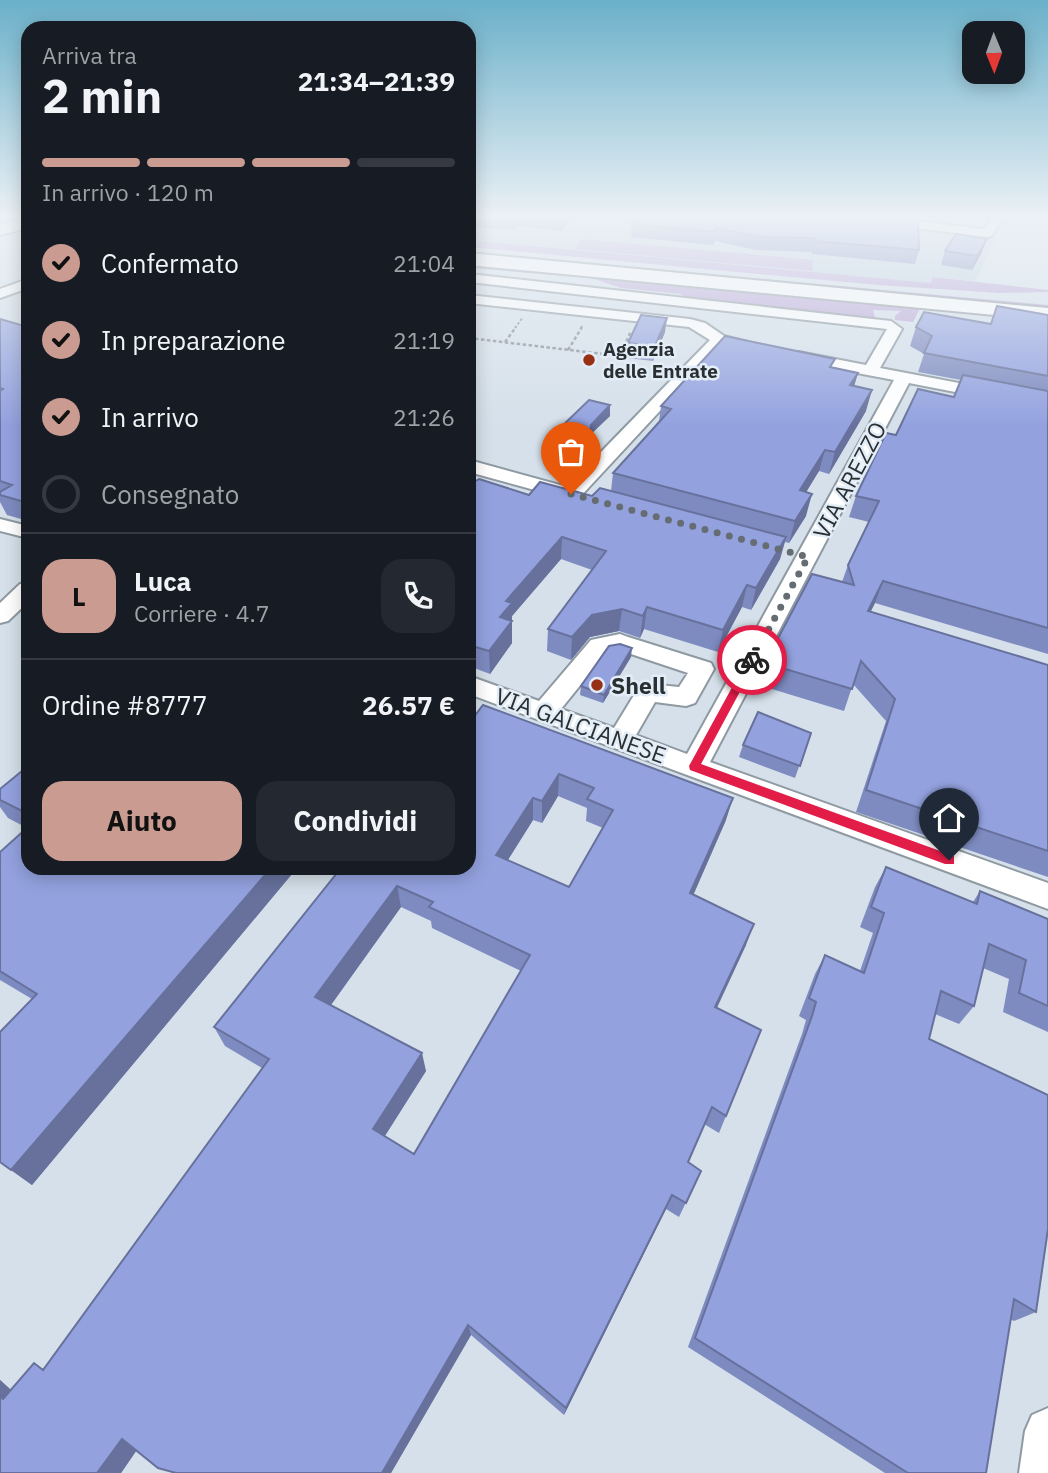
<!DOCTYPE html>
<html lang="it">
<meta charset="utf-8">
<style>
body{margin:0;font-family:"IBM Plex Sans",sans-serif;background:#242831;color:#f1f3f6;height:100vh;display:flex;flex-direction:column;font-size:26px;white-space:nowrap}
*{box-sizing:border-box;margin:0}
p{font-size:23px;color:#9ea1a6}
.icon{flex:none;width:38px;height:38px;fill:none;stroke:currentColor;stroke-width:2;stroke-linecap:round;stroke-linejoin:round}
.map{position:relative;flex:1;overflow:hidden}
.sheet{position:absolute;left:21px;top:21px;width:455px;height:854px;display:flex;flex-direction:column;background:#171b24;border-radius:21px;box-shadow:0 4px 18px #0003}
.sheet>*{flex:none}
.needle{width:46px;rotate:179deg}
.tools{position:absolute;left:962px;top:21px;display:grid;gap:14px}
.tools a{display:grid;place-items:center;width:63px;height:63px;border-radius:14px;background:#171b24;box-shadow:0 4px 18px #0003;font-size:35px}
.pin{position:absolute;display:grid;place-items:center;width:60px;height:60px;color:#fff;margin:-72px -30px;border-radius:50% 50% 50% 0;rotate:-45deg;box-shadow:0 0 7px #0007}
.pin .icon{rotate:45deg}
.courier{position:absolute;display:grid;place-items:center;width:70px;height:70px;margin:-35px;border:5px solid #e11d48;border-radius:50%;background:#fff;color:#222;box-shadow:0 2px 9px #0007}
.headline em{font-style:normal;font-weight:800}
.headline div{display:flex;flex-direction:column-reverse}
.headline{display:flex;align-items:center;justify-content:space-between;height:119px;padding:0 21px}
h1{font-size:46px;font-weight:800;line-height:52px}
.bar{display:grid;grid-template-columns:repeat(4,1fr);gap:10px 7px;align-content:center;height:84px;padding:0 21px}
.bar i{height:9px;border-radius:5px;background:#363941}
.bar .on{background:#c99b91}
.bar p{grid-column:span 4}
.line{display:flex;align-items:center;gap:18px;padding:0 21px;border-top:2px solid #363941}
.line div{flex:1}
.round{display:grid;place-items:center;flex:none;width:74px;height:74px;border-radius:21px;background:#242831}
ol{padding:0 21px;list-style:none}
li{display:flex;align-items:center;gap:21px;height:77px}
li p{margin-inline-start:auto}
li .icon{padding:7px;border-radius:50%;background:#c99b91;color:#111;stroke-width:4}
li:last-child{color:#9ea1a6}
li i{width:38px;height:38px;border:4px solid #363941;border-radius:50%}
.cta{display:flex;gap:14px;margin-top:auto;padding:14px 21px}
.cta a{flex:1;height:80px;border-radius:21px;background:#c99b91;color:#111;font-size:28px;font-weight:800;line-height:80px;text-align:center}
.cta a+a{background:#242831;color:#f1f3f6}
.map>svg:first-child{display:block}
</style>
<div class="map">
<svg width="1048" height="1473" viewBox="0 0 1048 1473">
<rect width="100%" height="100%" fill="#d5e0ea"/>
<path fill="#c1d2e0" d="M469,219h452l79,11 -25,51 -42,-4 -1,6 -463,-43z"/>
<path fill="#baa5d7" d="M582,239l231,21 -1,11 -237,-22z
M469,240l462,43 2,-6 115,13v2l-49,1 -121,-8 -409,-38z
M469,252l579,53v6l-579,-54z
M469,262l453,43 -9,17 -18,-2v-4l6,-5 -28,-1 2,8 -191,-21 -3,-3 -60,-6 -30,-10 -122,-10z"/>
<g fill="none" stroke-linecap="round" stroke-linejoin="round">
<defs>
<path id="minor" d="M863,219h39l82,10 8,-10h11l-12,17 -4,1 -119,-15z
M469,274l422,47 11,8 -22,39 168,32v10l-139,-27 -199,379 338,121v26l-579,-215v-18l70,25 52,-61 29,-6 8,3 83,26 3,6 -19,34 -9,3 -31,-4 -19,33 51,19 207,-374 -95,-18 -8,-5 8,-5 67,13 21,-36 -418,-47zM619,650l69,23 -9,14 -31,-3 -9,3 -25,41 -53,-19 46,-57z
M28,279v9l-28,10v-9z
M469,295l221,24 15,4 19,13 35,9 3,3 -8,5 -32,-9 -143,154 -8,2 -102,-28v-12l98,27 143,-147 -21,-13 -220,-24z
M0,519l28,7v12l-28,-7z
M28,582v20l-20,19 -8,2v-20l20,-19z
M1048,1408v65h-29l6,-42 7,-16z"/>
<path id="highway" d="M21,219h7v9l-28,7v-10z
M469,253l579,55v12l-579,-55z"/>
</defs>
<use href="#minor" stroke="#8e99a1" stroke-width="4"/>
<use href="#highway" stroke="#8e99a1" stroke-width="4"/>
<path stroke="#848c93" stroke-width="2" stroke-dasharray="2.5 2" stroke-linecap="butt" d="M515,328l8,-11
M581,328l1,-2"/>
<path stroke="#848c93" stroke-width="2.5" stroke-dasharray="3.5 2.5" stroke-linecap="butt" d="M469,338l151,18 11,-25
M505,342l11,-15
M568,350l14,-23"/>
<use href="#minor" fill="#fff" fill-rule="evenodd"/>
<use href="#highway" fill="#fff" fill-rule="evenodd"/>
</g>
<path fill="#7e8bc0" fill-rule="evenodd" d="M469,219h100l-8,12 -44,-5 -4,4 -44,-3z
M806,219l113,31 -4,14 -103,-10v-2l-56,-2 -41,-9 -2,4 -82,-8 1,-13z
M945,251l37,1 -10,18 -31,-5z
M1048,315v339l-173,-51 -5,9 178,53v212l-192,-65 30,-91 -33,-37 -9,27 -85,-26 6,-22 77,-81 6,-17 21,-43 -20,-5 7,-21 40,-61 58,-38 7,-17 -43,-8 6,-18 -14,-8 6,-19 75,-3z
M0,319l28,8v194l-21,-6 -7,-13z
M665,332l-12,29 -26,-3 1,-15z
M833,367l25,6 -4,13 12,25 -37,63 -10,-3 -13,21v24l-17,27 -4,-1 -5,17 -29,51 -9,-3 -24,45 -74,-23 -4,9 -21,-7 -29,6 -19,23 -24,-9 1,-22 44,-59 -31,-11 -49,57v27l-22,31 -21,-8v-186l60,15 63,1 19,-5 2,-18 46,-51 2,-16z
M610,416l-20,19 -1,13 -30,-8v-11z
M631,657l-28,46 -23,-8 1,-9z
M469,717l257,103 -33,75 53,50 -29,63 9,108 -7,17 -15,-9 -16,38 13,9 -22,46 -13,-8 -102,206 -93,-80 -80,138h-215l-40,-22 -15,22h-121v-93l11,10 34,-23 217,-299 -37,-22 -11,-19zM558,796l29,12 -1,13 17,7 -34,59 -61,-27 25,-40 9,3zM401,907l30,14 1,7 89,43 -107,183 -29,-18 41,-65 -95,-66z
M811,733l-16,45 -56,-21 4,-12z
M28,766v102h269l-265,317 -32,-23 32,-163 -32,-19v-128l27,-24 -19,-10 -8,-11v-18z
M886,867l87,35 7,-11 68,28v113l-45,-20 6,-33 -26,-11 -9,38 -15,18 -24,-10 -6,25 107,273 -22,9 -4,-2 -24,154h-101l-197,-126 114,-313 4,-14 -7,-4 16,-42 10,-19 35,16 13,-38 -13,-6 15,-40z"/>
<path fill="#67719c" d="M513,219h4v7l-4,4z
M561,219h8l-8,12z
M987,239l-5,13 -10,18 5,-14z
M474,295l1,15 -6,7v-16z
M667,318l-2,14 -12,29 2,-15z
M858,373l-6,20 -2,-8z
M872,390l-6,21 -37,63 6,-22z
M610,405v11l-20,19 -1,13 2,-23z
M825,450l-6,21 -25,41 6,-22z
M812,494l-6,22 -17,27 6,-22z
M562,537l-1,22 -49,57v27l-22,31 -1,-23 11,-34 6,-16z
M786,537l-6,22 -29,51 5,-22z
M883,581l-8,22 -15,30 8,-22z
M747,585l-5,22 -24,45 5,-22z
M647,607l-3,22 -4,9 3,-22z
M622,609l-3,22 -29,6 -19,23 1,-23 20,-22z
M632,648l-1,9 -28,46 1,-8z
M559,774l-1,22 -16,27v-22z
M533,798v22l-36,57 -1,-22z
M733,798l-7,22 -41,94 5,-21z
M271,868h26l-265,317 -21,-15z
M397,886l4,21 -78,109 -8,-19z
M754,924l-8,21 -38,81 7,-19z
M422,1053l4,18 -47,74 -6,-16z
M672,1195l-6,14 -102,206 2,-7z
M468,1325l3,10 -80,138h-9z
M0,1380l28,25 -25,-6 -3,-3z
M122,1439l19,5 -20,29h-24z"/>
<path fill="#93a2df" stroke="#67719c" stroke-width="2" fill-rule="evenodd" d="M635,219h171l12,1v-1h100l1,31 -104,-9v-3l-57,-1 -42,-9 -1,4 -83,-8z
M956,234l31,5 -10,17 -32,-5z
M469,295h5l-5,6z
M997,306l51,9v61l-124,-23 8,-17 -16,-9 8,-15 67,12z
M641,315l26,3 -12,28 -27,-3z
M0,319l28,8v176l-28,-8v-3l12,-7 -12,-4v-90l3,-2 -3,-1z
M725,336l110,23 -5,8 28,6 -8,12 22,5 -37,62 -10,-2 -25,40 12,4 -17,27 -182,-48 58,-64 -10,-3z
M963,375l85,16v237l-165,-47 -15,30 180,54v186l-182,-61 29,-91 -34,-38 -9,28 -87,-26 47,-89 42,11 -6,-20 31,-64 -23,-5 30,-63 10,2 22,-46 36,8z
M589,400l21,5 -19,20 -2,12 -30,-8z
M479,479l50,16 11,-13 52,14 8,-8 186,49 -30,51 -9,-3 -24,45 -76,-23 -4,9 -21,-7 -30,6 -20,22 -24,-8 58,-78 -44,-14 -56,64 6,2 -12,14 12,4 -23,30 -20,-6v-165l5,2z
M620,644l12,4 -28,47 -23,-9 28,-40z
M483,705l250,93 -43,95 64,31 -39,83 46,23 -35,86 -14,-9 -24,55 13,9 -15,32 -14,-8 -106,213 -98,-83 -86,148h-206l-18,-5 -36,-29 -25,34h-97v-77l3,3 31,-36 9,7 226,-311 -55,-32 127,-159h128v-151l4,1zM559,774l35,14 -7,11 26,11 -44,77 -73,-32 37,-57 9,3zM397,886l36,16 -4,5 101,48 -116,199 -41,-25 49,-76 -107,-56z
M758,712l53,21 -11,33 -57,-21z
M28,766v48l-28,-14v-11z
M28,827v41h243l-260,302 -11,-8v-130l37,-38 -37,-23v-119z
M886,867l91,37 3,-13 68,28v87l-29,-13 7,-33 -37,-16 -15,62 -33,-15 -12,48 119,56v134l-12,83 -22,-13 -28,174h-78l-213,-135 117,-322 4,-14 -7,-4 16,-43 39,18 20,-60 -13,-6z"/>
<linearGradient id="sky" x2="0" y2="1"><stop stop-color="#6ab0c9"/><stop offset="0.51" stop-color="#ecf1f6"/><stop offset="1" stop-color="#ecf1f6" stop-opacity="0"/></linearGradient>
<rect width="1048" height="426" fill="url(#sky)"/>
<path fill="#e11d48" d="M752,657l5,3 -56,104 253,92v8h-9l-255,-94 -1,-4 58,-106z"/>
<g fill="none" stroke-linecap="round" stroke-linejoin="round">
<path stroke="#666d72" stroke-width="7" stroke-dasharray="0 12.6" d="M571,494l237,63 -56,103"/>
</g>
<g fill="#983016" stroke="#e2edf7" stroke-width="2.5">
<circle cx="589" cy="360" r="7"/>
<circle cx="597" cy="685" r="7"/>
</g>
<g text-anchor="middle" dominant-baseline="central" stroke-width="5" stroke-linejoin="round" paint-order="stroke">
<g font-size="19" font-weight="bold" fill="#2a2f32" stroke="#e2edf7" text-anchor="start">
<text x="603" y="349">Agenzia<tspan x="603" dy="22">delle Entrate</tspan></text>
</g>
<g font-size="23" fill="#2a2f32" stroke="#e2edf7">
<text transform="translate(849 480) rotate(-62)">VIA AREZZO</text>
<text transform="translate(581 725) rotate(20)">VIA GALCIANESE</text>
</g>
<g font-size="23" font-weight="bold" fill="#2a2f32" stroke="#e2edf7" text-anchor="start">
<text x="611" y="685">Shell</text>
</g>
</g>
</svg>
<div class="tools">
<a><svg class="needle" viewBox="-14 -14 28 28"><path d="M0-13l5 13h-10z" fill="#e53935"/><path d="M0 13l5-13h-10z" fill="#9ea1a6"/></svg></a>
</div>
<div class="pin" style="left:571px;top:494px;background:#ea580c"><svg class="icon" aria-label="bag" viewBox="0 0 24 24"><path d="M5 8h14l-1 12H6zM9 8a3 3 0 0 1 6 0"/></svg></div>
<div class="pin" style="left:949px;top:860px;background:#1f2937"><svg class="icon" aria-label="home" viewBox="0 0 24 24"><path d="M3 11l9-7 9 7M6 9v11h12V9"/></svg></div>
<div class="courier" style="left:752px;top:660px"><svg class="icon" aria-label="bike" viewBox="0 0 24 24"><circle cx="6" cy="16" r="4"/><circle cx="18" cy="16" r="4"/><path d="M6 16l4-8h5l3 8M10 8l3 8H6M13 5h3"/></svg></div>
<section class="sheet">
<div class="headline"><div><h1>2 min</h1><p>Arriva tra</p></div><em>21:34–21:39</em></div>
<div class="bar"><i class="on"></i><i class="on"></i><i class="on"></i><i></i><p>In arrivo · 120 m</p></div>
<ol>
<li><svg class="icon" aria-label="check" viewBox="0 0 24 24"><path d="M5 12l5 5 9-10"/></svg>Confermato<p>21:04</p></li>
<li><svg class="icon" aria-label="check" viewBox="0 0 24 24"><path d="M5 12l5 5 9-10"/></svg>In preparazione<p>21:19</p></li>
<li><svg class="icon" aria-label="check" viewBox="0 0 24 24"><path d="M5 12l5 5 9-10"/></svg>In arrivo<p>21:26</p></li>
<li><i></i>Consegnato</li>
</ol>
<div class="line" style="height:126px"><b class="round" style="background:#c99b91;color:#111">L</b><div><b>Luca</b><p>Corriere · 4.7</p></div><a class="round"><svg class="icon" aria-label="phone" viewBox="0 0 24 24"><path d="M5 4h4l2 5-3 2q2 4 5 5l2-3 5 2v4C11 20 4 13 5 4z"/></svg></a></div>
<div class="line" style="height:91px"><div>Ordine #8777</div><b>26.57 €</b></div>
<div class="cta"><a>Aiuto</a><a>Condividi</a></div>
</section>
</div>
